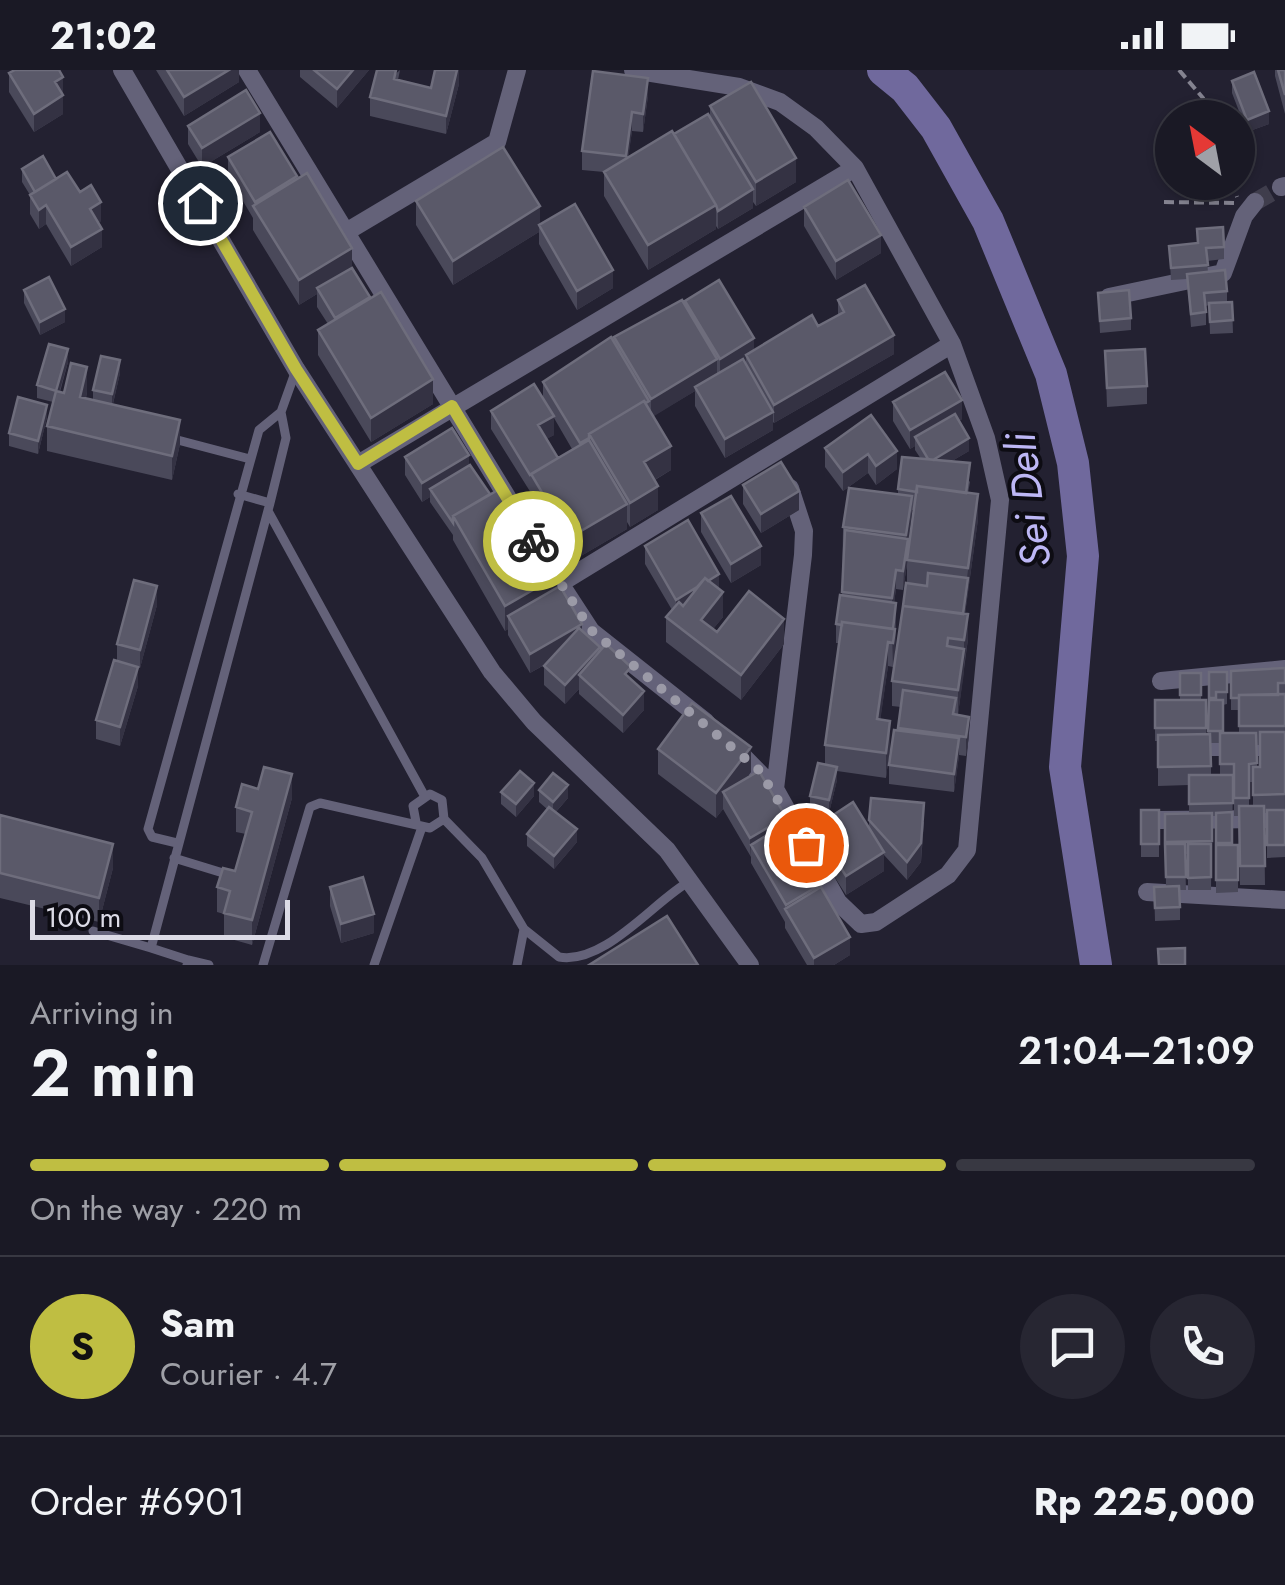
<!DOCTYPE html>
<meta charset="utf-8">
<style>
body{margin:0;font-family:Jost,sans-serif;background:#272632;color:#f1f3f6;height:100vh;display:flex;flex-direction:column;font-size:38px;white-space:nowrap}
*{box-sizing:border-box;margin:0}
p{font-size:32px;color:#9fa0a7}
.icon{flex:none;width:55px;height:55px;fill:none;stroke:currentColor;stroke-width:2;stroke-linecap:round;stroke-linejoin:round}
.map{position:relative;height:895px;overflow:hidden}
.side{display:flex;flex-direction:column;background:#1a1925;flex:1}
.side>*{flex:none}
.needle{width:65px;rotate:328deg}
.controls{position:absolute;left:1155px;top:30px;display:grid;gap:20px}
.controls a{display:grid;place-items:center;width:100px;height:100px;border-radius:50%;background:#1a1925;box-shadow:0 2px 8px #0004,0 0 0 2px #383842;font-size:50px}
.scale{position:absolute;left:30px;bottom:25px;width:260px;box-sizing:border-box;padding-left:10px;border:5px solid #dcdbe6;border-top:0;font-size:28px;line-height:35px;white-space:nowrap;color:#dcdbe6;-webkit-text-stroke:8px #0d0c13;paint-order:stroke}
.pin{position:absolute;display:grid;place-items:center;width:85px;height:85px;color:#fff;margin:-42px;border:5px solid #fff;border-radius:50%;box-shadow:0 2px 10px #0007}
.courier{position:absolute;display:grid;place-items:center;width:100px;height:100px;margin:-50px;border:8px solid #bfbe42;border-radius:50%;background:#fff;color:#222;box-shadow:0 2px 12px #0007}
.summary em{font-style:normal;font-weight:600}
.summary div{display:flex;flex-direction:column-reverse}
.summary{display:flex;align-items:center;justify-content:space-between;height:170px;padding:0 30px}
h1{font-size:65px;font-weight:600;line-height:75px}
.bar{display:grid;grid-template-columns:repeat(4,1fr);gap:15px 10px;align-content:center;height:120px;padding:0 30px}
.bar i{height:12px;border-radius:8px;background:#383842}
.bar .current{background:#bfbe42}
.bar p{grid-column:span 4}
.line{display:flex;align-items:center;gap:25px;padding:0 30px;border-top:2px solid #383842}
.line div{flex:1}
.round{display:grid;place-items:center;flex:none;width:105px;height:105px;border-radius:52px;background:#272632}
.status{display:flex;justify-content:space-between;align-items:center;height:70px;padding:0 50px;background:#1a1925;direction:ltr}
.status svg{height:28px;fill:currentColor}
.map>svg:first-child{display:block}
</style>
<div class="status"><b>21:02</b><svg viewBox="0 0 49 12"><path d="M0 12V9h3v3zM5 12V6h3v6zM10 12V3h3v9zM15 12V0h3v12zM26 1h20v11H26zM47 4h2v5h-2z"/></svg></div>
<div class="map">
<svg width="1285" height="895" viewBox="0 0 1285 895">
<rect width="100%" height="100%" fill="#232131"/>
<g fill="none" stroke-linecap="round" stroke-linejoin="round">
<path stroke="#70699d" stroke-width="32" d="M883,0l22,18 31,40 52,93 63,153 22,89 10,93 -18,211 31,198"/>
<path stroke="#3f3d4c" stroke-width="18" stroke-dasharray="18 9" stroke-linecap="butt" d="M1255,132l26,-15"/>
<path stroke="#848390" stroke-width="4" stroke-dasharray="10 5" stroke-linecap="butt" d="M1179,0l24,28 7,20
M1232,112l5,15
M1164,132l70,1"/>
<path stroke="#646279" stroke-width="9" d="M170,368l80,21
M238,424l32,9
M268,441l156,284
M444,749l38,39 42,71 35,28c46,8 96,-57 131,-76
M177,773l-25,-6 -4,-8 111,-399 22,-18
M174,788l49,15
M93,861l58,17
M188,890l21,5
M187,895l1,-5 -37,-12 119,-445 16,-65 -5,-26 15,-42
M263,895l47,-158 10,-4 110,25 14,-9 -2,-19 -12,-6 -17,12 3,16
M374,895l48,-138
M517,895l7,-36"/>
<path stroke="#646279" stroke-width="18" d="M122,0l174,299 196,303 42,50 133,128 83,115
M247,0l265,435
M633,0l106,17 41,15 36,26 39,40 97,176 34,94 14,62 -33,350 -19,25 -72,47 -15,2 -23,-22 -63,-113 -39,-40
M1281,117l4,-1
M346,162l151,-90 20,-72
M1109,227l114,-24 21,-57 11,-14
M358,394l497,-296
M546,492l45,69 115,91
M559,514l393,-240
M1161,611l124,-12
M1188,677h97
M775,719l28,-234 1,-24 -14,-43
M1159,750l126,-1
M1147,822l138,8"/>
</g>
<path fill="#4a495a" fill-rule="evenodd" d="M156,0h83v12l-55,34z
M300,0h69l-32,38 -37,-31z
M400,0l-2,10 33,8 28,-18v14l-13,50 -76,-18v-19z
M1275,0h10v44l-10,-38z
M9,3l54,4v37l-29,18 -25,-40z
M1232,11l37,43 -22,8 -15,-39z
M648,26l-5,36 -11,-1 -4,26 82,-39v-12l86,76 -40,24 -3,-4v6l-35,21 -2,-3v3l-68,41 -44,-74v-24l-22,-2v-19z
M188,56l72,6 -58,35 -14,-23z
M228,87l69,22 136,225 -62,38 -53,-87v-25l10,-6 -11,-17v-13l-18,11 -46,-75v-12l-25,-42z
M22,99l34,10 24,13 21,29 -3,2 4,24 -31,19 -25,-42 -7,5 -9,-15v-19l-8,-13z
M416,131l124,23 73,64 -36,22 -38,-66v-12l-86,53 -37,-60z
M804,137l77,46 -45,27 -32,-54z
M1197,159l27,18v12l-17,2 1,11 19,19v11h5l1,31 -23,1 -1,-29 -3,1v19l-15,2 -4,-48 -16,1 -2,-34 28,-3z
M24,220l41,32 -25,13 -16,-32z
M1098,223l33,25v12l-31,3z
M838,230l56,54 -120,69 -1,-1v8l-48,28 -30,-52v-15l-42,25 18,54 -16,10 3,30 -28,17 -3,-5v7l-58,34 -38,-65v-5l-40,-64v-18l52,-12v-17l71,-40v-5l71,-32v-4l69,49 64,-24 20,-11zM554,348l18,31 -14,9 -12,-19 8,-4z
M1105,281l42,35v18l-40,3z
M68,292l-8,30h27l-1,6 7,2v-10l27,-17 -7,31 67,40 -8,36 -125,-29v-25l6,-24 -16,-4v-13z
M893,332l69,17 -3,2 10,30 -17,10 18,21 -2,11 10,26 -13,95 3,25 -10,75h-2l13,21 -3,21 -7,-1 -5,37 -65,-8v-19l9,-35 3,-23 -9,-1v-25l15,-98v-19l-4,26 -7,-1 -2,14 2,19 -1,31 -2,14 -5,-1 -8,54 10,26 -4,32 -49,-7v9l-8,33 -19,-5v-12l15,-32v-19l14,-102h-3v-19l6,-28 1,-69 55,-33v-5l23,-30 -6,-9v-4l-5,3 -17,-28zM912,440h2l-6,43v-14z
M871,345l26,54 -21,16 -8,-12 -25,18 -18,-24v-19z
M47,347l-9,37 -29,-8v-13z
M405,387l64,9 88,121 25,44 18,21 31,27 13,31 -21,23 -44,-39v-5l-14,15 -21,-19v-19l4,-3 -18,10 -22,-38v-6l-3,2 -52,-91v-5l-23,-33v-5l-8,5 -17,-27z
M743,415l56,25 -38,23 -18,-29z
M701,443l60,52 -30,18 -30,-51z
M645,476l74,43 4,28 -10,12 4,3 67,12 -43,56 -75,-58v-25l6,-7 -27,-46z
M157,535l-17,63h-2v18l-18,60 -24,-7v-19l21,-59v-17z
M1285,598v189l-18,1v-45h-3l1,72h-25l-1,-69h-5v-34l-1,1 -1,62h6v47l-22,1v-77h-4l-1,74h-23v-36h-3l1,36h-6v30l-25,1 -1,-34h12l-1,-73h24v-29l-31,1v-45h-3v-41h25v-27h21v27h5v34h2l1,-62h18v32l-4,1v28h16v-23h-8v-39zM1211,673h9v32h-9zM1257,675h3v22h-3zM1249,712h4v24h-4z
M658,679l93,23 -5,7 40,48 35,61 29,67 -16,10h-27l-22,-37v-6l-34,-59v-6l-28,-48 -7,9 -58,-44z
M539,720l29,8 -12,14 21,30 -23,27 -27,-23v-12l20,-25 -8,-7z
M501,722l33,4 -18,21 -15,-13z
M292,728l-40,147 -28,-8v-23l-7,-2v-25l18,-16 11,-37 -10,-2v-25z
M1141,740h18v47h-18z
M0,745l113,53 -14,54 -99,-24z
M869,750l55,2 -3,40 -14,18 -23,-25v16l-38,24 -31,-49v-19l54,2z
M330,817l44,46 -33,10 -11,-37z"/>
<path fill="#343243" d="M229,0h10v12l-55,34v-19z
M353,0h16l-32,38v-19z
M457,0h2v14l-13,50v-18z
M63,7v37l-29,18v-18l21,-32z
M648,8v18l-5,36v-18z
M1269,41v13l-22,8v-12z
M632,42v19l-6,44v-19z
M260,43v19l-58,35v-19z
M796,88v24l-40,24v-24z
M753,119v19l-35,21v-18z
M101,132v19l-11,7v-19z
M46,135v19l-7,5v-19z
M716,135v24l-68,41v-25z
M540,136v22l-1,-3v7l-86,53v-24z
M102,159v18l-31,19v-19z
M881,165v18l-45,27v-19z
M352,178v24l-35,16v6l-18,11v-25z
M613,200v18l-36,22v-19z
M65,239v13l-25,13v-13z
M894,265v19l-120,69v-18z
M754,268v19l-8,-2v7l-26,16v-19z
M68,279v13l-12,41v-12z
M717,289v19l-22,9v4l-44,27v-19z
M120,290v13l-8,34v-13z
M87,297v25l-7,29v-24z
M433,309v25l-62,38v-24z
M962,330v19l-43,25 -4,-7v9l-5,3v-19z
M47,335v12l-9,37v-13z
M773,342v18l-48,28v-19z
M554,346v19l-16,9v-19z
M180,350v24l-8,36v-24z
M969,368v13l-39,23v-12z
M671,376v24l-27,16v-24z
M897,381v18l-21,16v-19z
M868,384v19l-25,18v-19z
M469,385v18l-39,16v8l-8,5v-19z
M658,416v24l-28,17v-24z
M799,421v19l-38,23v-19z
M978,424v25l-16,116v-19z
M912,426l-4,62 -5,32 3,-55z
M627,434v25l-58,34v-25z
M761,476v19l-30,18v-19z
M896,500v19l-4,28v-19z
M719,504v19l-43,25v-18z
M557,506v24l-49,16v13l-3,2v-25z
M157,516v19l-17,63v-18z
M723,522v25l-22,27v-24z
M896,533l-1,50 -2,14 -1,-35z
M968,544v25l-4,26v-25z
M784,549v25l-43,56v-25z
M582,554v19l-52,30v-19z
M888,572v24l-11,78v-25z
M600,577v19l-21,9v14l-14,15v-19z
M964,579v24l-6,41v-24z
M138,597v19l-18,60v-19z
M644,621v19l-21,23v-18z
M969,647v18l-3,21v-19z
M890,651v25l-4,32v-25z
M959,668v19l-5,35v-18z
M751,677v25l-23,30 -5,-10v17l-7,9v-25z
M837,697v13l-8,33v-13z
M292,704v24l-40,147v-25z
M534,713v13l-18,21v-13z
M568,715v13l-15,17v-13z
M924,733l-3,59 -14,18v-18z
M786,747v18l-35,10 -1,12v-19z
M577,759v13l-23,27v-13z
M113,774v24l-14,54v-24z
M884,782v19l-38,24v-19z
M821,814v19l-35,8v-6z
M374,844v19l-33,10v-19z
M850,867v18l-16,10h-20v-7z"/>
<path fill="#5a5969" stroke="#6e6d7c" stroke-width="2.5" d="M15,0h44l4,7 -8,5 8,13 -29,19 -25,-41z
M167,0h62l-45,27z
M314,0h39l-16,19z
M377,0h19l-2,9 37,9 4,-18h22l-11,46 -76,-19z
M1278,0h7v25z
M593,1l55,7 -5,36 -11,-2 -6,44 -44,-5z
M1254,2l15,39 -22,9 -15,-39z
M751,12l45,76 -40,24 -46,-76z
M246,20l14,23 -58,35 -14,-22z
M708,44l45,75 -35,22 -2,-6 -42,-71z
M672,61l44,74 -68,40 -44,-73z
M270,62l27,44 -42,26 -27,-45z
M503,77l37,59 -87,55 -37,-60z
M43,86l13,23 -21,13 -13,-23z
M67,102l13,20 11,-7 10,17 -11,7 12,20 -31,18 -25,-42 -7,5 -9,-15z
M307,103l45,75 -53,32 -46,-74z
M848,110l33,55 -45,26 -32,-54z
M575,134l38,66 -36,21 -38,-66z
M1223,157l1,20 -18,1 2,17 -37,3 -2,-22 29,-3 -1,-14z
M352,198l18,29 -35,21 -18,-30z
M1225,200l2,21 -23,2 2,19 -15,2 -4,-40z
M49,207l16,32 -25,13 -16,-32z
M719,210l35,58 -34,21 -35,-58z
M865,215l29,50 -120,70 -28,-50 66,-40 6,11 26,-14 -6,-12z
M1129,220l2,28 -31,3 -2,-28z
M381,222l52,87 -62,39 -53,-88z
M682,230l35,59 -66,40 -37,-62z
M1232,232l1,18 -23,2 -1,-19z
M611,267l38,64 -3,2 -2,-2 -55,33v4l-9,5 -37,-61z
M49,274l19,5 -12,42 -19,-6z
M1145,279l2,37 -40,2 -2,-37z
M101,286l19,4 -8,34 -19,-4z
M743,289l30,53 -48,27 -30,-52z
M71,293l16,4 -7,30 100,23 -8,36 -125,-30 9,-35 8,2z
M945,302l17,28 -52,30 -17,-28z
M534,314l20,32 -16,9 20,33 -28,17 -39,-64z
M18,327l29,8 -9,36 -29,-8z
M644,331l27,45 -27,16 14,24 -28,17 -41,-69z
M955,344l14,24 -36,22 -5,-1 -13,-22z
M871,345l26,36 -21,15 -8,-12 -25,18 -18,-24z
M452,358l17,27 -47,28 -17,-26z
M589,370l38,64 -58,34 -38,-64z
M902,387l68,6 -4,30 -49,-7v6l-19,-3z
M781,392l18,29 -38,23 -18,-29z
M470,395l20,29 -37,22v7l-23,-34z
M505,416l52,90 -52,30 -52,-90z
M917,416l61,8 -10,74 -61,-8z
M849,418l63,8 -6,39 -63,-8z
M731,426l30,50 -30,18 -30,-51z
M688,450l31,54 -11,7 -3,-3 -8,9 -21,13 -31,-54z
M845,460l63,9 -5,32 -7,-1 -4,28 -50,-6z
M928,503l40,5 -5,36 -60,-8 3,-23 21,3z
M705,508l18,14 -22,28 16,12 32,-41 35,28 -43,56 -75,-58 13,-15 4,4z
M134,510l23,6 -17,64 -23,-6z
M560,516l22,38 -52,30 -22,-38z
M840,525l56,8 -3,26 -51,-7v3l-6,-1z
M903,536l65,8 -4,26 -16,-2 -1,8 17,3 -6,41 -66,-9z
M842,552l53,7 -2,14 -5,-1 -11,77 13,2 -4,32 -61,-8z
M579,558l21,19 -35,38 -21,-19z
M606,574l25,23 -6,7 19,17 -21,24 -44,-40z
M114,590l24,7 -18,60 -24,-7z
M1285,598v15h-7v12h-39v3h-8v-27z
M1209,602h18v20h-11v6h-7z
M1180,603h21v22h-21z
M903,620l53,8 -3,16 16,3 -3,20 -68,-9z
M1285,624v32h-46v-31z
M1155,630h51v28h-51z
M1209,630h14v31h-15z
M692,633l59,44 -35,46 -58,-44z
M894,660l65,8 -5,36 -65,-9z
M1260,662h25v62l-32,1v-28h7z
M1220,663h36l1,30 -8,1v34h-15v-34h-14z
M1210,664l1,32 -53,1v-32z
M818,693l19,4 -8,33 -19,-4z
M264,697l28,7 -40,146 -28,-7 6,-22 -13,-4 6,-19 12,3 17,-59 -16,-5 6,-23 16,5z
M520,701l14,12 -18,21 -15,-12z
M759,701l27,46 -36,21 -27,-46z
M553,703l15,12 -15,17 -14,-12z
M1189,705h44v28l-44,1z
M871,728l53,5 -3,40 -14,19 -38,-42z
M853,732l31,50 -38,24 -31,-49z
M1239,736h25l1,60h-25z
M549,737l28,22 -23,27 -27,-22z
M1141,740h18v34h-18z
M1267,740h18v35h-18z
M1232,742v31h-16v-30z
M1212,743v28l-47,1v-28z
M0,745l113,29 -14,54 -99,-25z
M785,754l36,60 -35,21 -35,-60z
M1165,774h20l1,33h-20z
M1188,774h23v33l-23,1z
M1216,775h22v35h-22z
M363,807l11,37 -33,10 -11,-37z
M1179,816l1,21 -25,1 -1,-21z
M821,817l29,50 -36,21 -29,-49z
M667,846l31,49h-109z
M1185,878v17h-26l-1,-16z"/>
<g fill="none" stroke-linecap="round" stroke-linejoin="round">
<path stroke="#9b9aa7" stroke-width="10" stroke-dasharray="0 18" d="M533,471l58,89 168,140 47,75"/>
<path stroke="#bfbe42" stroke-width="12" d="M200,133l96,166 62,95 94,-58 81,135"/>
</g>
<g text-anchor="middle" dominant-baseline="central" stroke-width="8" stroke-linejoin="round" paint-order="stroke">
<g font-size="42" font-style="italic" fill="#bdb7f5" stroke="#0d0c13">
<text transform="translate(1028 430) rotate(-97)">Sei Deli</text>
</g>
</g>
</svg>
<div class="controls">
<a><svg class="needle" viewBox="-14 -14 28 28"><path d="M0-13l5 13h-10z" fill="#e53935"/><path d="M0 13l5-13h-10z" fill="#9fa0a7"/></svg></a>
</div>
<div class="scale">100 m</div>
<div class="pin" style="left:806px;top:775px;background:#ea580c"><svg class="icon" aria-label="bag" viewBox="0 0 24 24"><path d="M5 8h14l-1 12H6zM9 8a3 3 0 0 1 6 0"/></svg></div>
<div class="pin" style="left:200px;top:133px;background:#1f2937"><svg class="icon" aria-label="home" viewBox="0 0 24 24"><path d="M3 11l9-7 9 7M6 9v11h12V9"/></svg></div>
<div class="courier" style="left:533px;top:471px"><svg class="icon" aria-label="bike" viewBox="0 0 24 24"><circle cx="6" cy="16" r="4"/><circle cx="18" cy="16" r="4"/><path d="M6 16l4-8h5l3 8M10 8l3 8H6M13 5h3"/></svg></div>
</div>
<section class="side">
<div class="summary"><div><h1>2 min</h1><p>Arriving in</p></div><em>21:04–21:09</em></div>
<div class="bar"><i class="current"></i><i class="current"></i><i class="current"></i><i></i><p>On the way · 220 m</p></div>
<div class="line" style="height:180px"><b class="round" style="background:#bfbe42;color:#111">S</b><div><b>Sam</b><p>Courier · 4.7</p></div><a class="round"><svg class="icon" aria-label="chat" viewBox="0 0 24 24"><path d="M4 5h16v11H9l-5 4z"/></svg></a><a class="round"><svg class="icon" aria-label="phone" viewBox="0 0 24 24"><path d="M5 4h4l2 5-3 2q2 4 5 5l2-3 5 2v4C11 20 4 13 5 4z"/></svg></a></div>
<div class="line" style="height:130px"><div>Order #6901</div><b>Rp 225,000</b></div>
</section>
